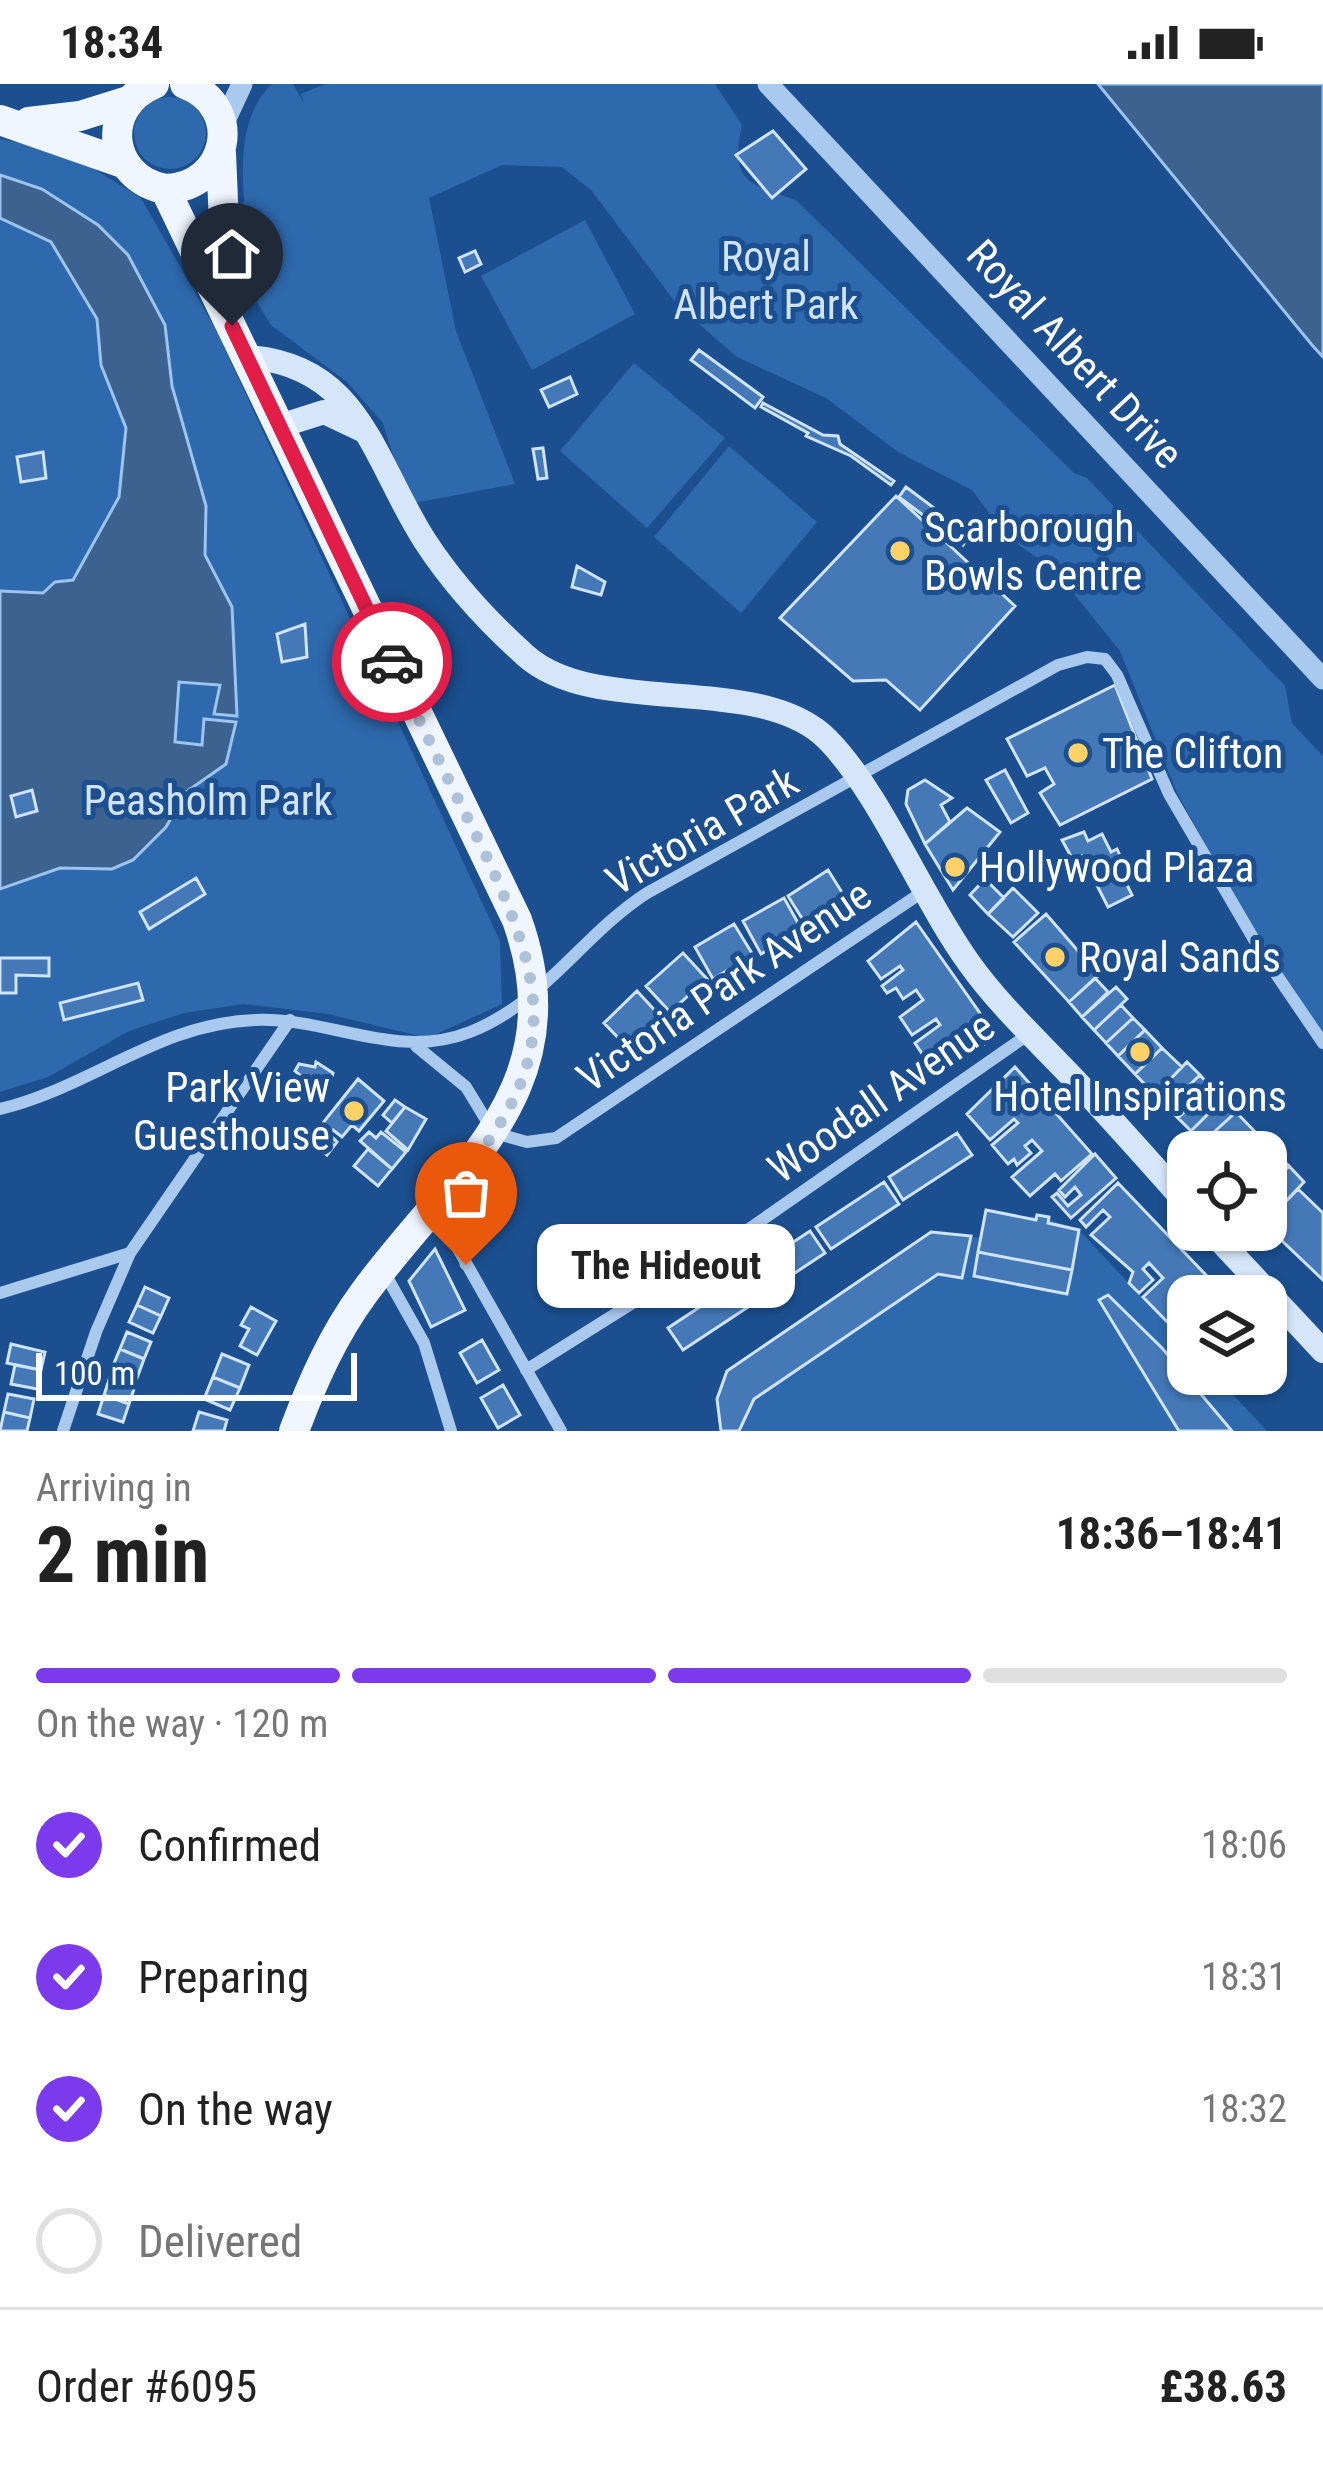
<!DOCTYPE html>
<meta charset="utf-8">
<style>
body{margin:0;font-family:"Roboto Condensed",sans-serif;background:#f2f2f2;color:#222;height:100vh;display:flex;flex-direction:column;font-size:45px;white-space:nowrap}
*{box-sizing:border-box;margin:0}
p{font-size:39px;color:#767676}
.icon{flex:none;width:66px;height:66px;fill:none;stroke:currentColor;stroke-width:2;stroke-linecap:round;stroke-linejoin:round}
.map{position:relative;height:1347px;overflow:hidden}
.details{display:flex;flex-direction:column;background:#fff;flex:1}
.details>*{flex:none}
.buttons{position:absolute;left:1167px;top:1047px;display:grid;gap:24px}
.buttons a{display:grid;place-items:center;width:120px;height:120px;border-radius:24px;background:#fff;box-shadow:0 3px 9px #0004;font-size:60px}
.scale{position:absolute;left:36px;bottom:30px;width:321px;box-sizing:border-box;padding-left:12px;border:6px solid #fff;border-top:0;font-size:33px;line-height:42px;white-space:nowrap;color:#fff;-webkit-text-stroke:9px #1b4f8f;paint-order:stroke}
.pin{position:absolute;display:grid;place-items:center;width:102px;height:102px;color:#fff;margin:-123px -51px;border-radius:50% 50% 50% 0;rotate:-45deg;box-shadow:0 0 12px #0007}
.pin .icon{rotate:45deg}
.courier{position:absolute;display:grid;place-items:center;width:120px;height:120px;margin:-60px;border:9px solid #e11d48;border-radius:50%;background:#fff;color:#222;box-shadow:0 3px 15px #0007}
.bubble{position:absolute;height:84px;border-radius:24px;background:#fff;box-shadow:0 3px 9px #0004;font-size:39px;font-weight:700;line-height:84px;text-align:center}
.head em{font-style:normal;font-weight:700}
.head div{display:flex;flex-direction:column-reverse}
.head{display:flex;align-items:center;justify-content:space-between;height:204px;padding:0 36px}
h1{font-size:78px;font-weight:700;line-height:90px}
.bar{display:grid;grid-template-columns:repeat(4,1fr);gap:18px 12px;align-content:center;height:144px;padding:0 36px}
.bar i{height:15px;border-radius:9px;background:#e0e0e0}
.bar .active{background:#7c3aed}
.bar p{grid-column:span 4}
.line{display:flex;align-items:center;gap:30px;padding:0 36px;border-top:3px solid #e0e0e0}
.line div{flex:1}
ol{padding:0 36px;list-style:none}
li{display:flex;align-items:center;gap:36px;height:132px}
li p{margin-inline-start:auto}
li .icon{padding:12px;border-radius:50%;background:#7c3aed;color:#fff;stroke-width:4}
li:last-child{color:#767676}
li i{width:66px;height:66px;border:6px solid #e0e0e0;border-radius:50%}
.status{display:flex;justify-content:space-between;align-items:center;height:84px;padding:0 60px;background:#fff;direction:ltr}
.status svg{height:33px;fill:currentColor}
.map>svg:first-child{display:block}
</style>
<div class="status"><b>18:34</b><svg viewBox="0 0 49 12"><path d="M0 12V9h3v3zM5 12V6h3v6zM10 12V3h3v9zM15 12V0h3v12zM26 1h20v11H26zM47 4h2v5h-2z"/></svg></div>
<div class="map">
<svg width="1323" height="1347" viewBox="0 0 1323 1347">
<rect width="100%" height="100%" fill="#1b4f8f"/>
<path fill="#2e69ad" d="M272,0h21l11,19 -3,-9 24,-10h390l27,41c-13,57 7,59 54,75l278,273 13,5 198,208 7,37 31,33v282l-57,-85 -89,-160 -57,-142 -66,-82 -47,-32 -35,-47 -74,-38 -72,-54 -89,-41 -59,-51 -86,-115 -30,-24 -60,-2 -73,33 27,133 59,153 -107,20 -25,-81 -36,-41 -76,-57 -32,-52 -6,-59 11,-13c-3,-38 -3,-89 28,-117z
M134 49a36 36 0 1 1 72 0a36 36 0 1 1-72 0Z
M0,55l65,12 76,47 74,130 285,613 2,63 -74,34 -100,-24 -85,-10 -59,9 -55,18 -81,46 -48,15z
M585,136l50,94 -103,56 -51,-94z
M634,279l91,75 -78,90 -87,-77z
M729,362l88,76 -76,91 -87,-76z
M1037,1131l42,15 109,116v28h26l53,57h-546l-4,-32 10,-28 204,-139 50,6z"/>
<path fill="#3c6290" stroke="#9cc4f0" stroke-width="3" d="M1098,0h225v273l-11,-12z
M0,91l42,14 56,36 30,30 37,70 7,61 34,120 -1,49 27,52 5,109 -23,-2 6,-29 -41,-3 -4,60 27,3 2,-26 32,3 -10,42 -40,28 -20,35 -33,33 -21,9 -52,-1 -60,21v-298l43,2 12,-11 18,-2 46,-83 7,-69 -25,-63 -4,-46 -46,-77 -51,-24z"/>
<path fill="#4478b7" stroke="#cfe3fa" stroke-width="3" d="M773,47l33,38 -34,29 -36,-43z
M475,167l6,13 -16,8 -6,-14z
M699,266l64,47 -8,11 -64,-48z
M570,293l7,17 -28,13 -8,-17z
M763,319l60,32 15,1 2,8 54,37 -3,4 -40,-29 -45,-20 2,-3 -47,-26z
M543,364l4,30 -9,1 -5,-30z
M43,368l3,26 -25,4 -4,-25z
M906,403l64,48 -7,10 -64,-48z
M896,412l119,110 -95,104 -34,-30 -33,1 -73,-63z
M577,482l28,16 -4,13 -29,-8z
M305,540l2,33 -25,5 -5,-28z
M1115,601l37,94 -92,46 -20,-32 14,-9 -9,-16 -18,8 -20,-37z
M1005,686l23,43 -17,10 -25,-43z
M925,696l27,18 -11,7 9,17 -25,22 -19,-40 2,-14z
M32,706l5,21 -21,6 -5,-21z
M967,724l33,24 -47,58 -28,-46z
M1084,748l4,9 14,-7 9,18 6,-3 5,11 -6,2 16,33 -24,12 -26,-51 -9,4 -11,-20z
M828,786l20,32 -40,26 -20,-32z
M196,794l9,16 -56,35 -9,-17z
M985,795l19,19 -16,16 -18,-19z
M1013,804l25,25 -25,24 -25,-23z
M784,814l18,32 -41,24 -18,-33z
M1046,830l53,61 -30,27 -55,-60z
M916,838l80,114 -47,33 -9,-13 -11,8 -14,-21 25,-18 -4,-6 -24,16 -12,-18 23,-17 -7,-10 -13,9 -7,-11 -9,5 -5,-7 21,-16 -3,-4 -19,13 -13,-18z
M734,840l19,31 -40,24 -18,-32z
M683,869l24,26 -37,33 -24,-26z
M0,874h49v18l-33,-1v18h-16z
M1095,894l13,14 -26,25 -13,-15z
M138,899l5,17 -79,20 -4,-17z
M1116,903l11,12 -33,31 -12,-13z
M637,907l23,25 -11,11 8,8 -8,9 -9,-10 -13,13 -23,-24z
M1121,921l12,13 -27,25 -12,-13z
M1133,934l12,12 -27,26 -12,-13z
M1145,946l17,18 -27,26 -17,-18z
M1162,964l20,19 -27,28 -20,-21z
M316,978l17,11 -6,23 -8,3 -20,-9 3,-13 -7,-6 4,-7 16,3z
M1187,978l13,13 -33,32 -12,-12z
M1015,983l77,87 -31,27 -6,-7 -25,22 -18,-19 30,-26 -10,-11 -7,6 6,7 -14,12 -3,-6 -6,5 -16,-19 26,-22 -4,-4 -24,21 -23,-26z
M1200,991l11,12 -33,31 -11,-11z
M358,995l26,22 -25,30 -7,-6 -10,12 -9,-7 -4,4 8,8 -10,13 -11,-10 2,-16z
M1211,1003l12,12 -32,32 -13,-13z
M1223,1015l13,13 -34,31 -11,-12z
M395,1016l10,7 -13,16 -9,-8z
M405,1023l21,12 -18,31 -22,-19z
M1236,1028l25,26 -17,14h-34l-8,-9z
M369,1048l7,6 5,-6 25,20 -14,17 -32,-28z
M957,1049l15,22 -69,45 -14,-23z
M1261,1054l12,13 -7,6v-5h-22z
M368,1065l24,20 -14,17 -24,-20z
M1273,1067l16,15 -23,22v-31z
M1095,1070l21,24 -45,40 -19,-21 5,-4 11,13 13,-11 -6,-8 -10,10 -6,-7z
M1289,1082l15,16 -33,35 -5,-29z
M884,1098l15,22 -68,45 -15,-22z
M1118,1099l108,113h-38v33l-7,7 -38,-39 20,-19 -14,-15 -6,6 10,11 -14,13 -10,-10 4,-11 -42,-37 19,-18 -7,-7 -17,17 -6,-7z
M1298,1105l25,24v67l-46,-44 6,-6 -12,-13z
M986,1126l50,10 1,-5 12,2 -1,6 31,7 -7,40 -94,-18z
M810,1147l15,22 -68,45 -15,-22z
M931,1148l40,4 -9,42 -24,-4 -184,125 -15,32h-18l-4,-32 10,-28z
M435,1165l30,61 -34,17 -22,-46z
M978,1168l94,18 -5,24 -93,-18z
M736,1199l15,22 -68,45 -15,-22z
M145,1203l24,11 -8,18 -24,-11z
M1108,1211l54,53 70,83h-53l-80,-131z
M137,1221l24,11 -8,17 -24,-11z
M251,1223l25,14 -19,34 -17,-9 9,-17 -8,-4z
M127,1248l24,10 -7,17 -24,-10z
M482,1256l17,30 -22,13 -17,-30z
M11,1260l34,8 -4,18 -34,-7z
M120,1265l24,10 -7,19 -25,-10z
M222,1270l27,11 -9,23 -27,-11z
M15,1281l26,5 -4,19 -26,-5z
M110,1293l25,9 -6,18 -25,-9z
M213,1293l27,11 -10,22 -26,-11z
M503,1301l17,30 -22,13 -17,-30z
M8,1310l26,5 -4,19 -26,-6z
M104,1311l25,9 -6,18 -25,-8z
M4,1328l26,6 -3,13h-27z
M199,1328l28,8 -3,11h-31z"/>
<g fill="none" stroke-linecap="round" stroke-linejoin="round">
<path stroke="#a9c9ee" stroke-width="12" d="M416,962l50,41 28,46 33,9 29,-4 365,-245
M0,1025c91,-22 160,-86 255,-89 75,-3 141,41 215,12 74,-29 112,-97 177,-139l411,-228 29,-8 18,2 12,16 52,119 94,161 60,88
M435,1124l126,223
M383,1186l41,73 27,88
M0,1209l130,-40
M526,1286l210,-132 293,-204
M63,1347l33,-99 34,-79 160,-233"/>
<path stroke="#a9c9ee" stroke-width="21" d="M768,0l555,595
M223,41l19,-41"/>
<path stroke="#d6e6fa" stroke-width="24" d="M247,273c113,7 126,103 178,184 28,43 63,81 101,115 71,63 235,15 302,84 52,53 94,158 141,223 29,41 68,77 103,114 40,42 78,85 116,128
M280,342l44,-14 40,19
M1210,1146l113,121"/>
<path stroke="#f0f6ff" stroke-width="30" d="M154,0c-55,23 -46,94 11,105 63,-1 81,-82 20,-105
M0,36l123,43
M29,38l51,-6 48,-15
M221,69l6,143
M165,105l352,731c61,170 -64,251 -153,373 -31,42 -52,90 -70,138"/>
</g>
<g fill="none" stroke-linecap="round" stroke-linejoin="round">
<path stroke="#afc1d8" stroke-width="12" stroke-dasharray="0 21.6" d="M392,578c28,61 58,121 88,181 77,160 79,229 -46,364l32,58"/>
<path stroke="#e11d48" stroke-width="15" d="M232,242l160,336"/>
</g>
<g fill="#ffd166" stroke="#1b4f8f" stroke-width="4.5">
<circle cx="900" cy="467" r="12"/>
<circle cx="1078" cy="669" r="12"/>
<circle cx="955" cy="783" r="12"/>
<circle cx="1055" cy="873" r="12"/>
<circle cx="1140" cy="968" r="12"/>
<circle cx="354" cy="1027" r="12"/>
</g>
<g text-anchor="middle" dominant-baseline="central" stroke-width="10" stroke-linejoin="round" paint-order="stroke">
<g font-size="42" fill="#cfe3fa" stroke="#1b4f8f">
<text x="766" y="172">Royal<tspan x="766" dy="48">Albert Park</tspan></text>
<text x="208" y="716">Peasholm Park</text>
</g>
<g font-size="42" fill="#fff" stroke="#1b4f8f">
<text transform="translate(1075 270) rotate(47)">Royal Albert Drive</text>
<text transform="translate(702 747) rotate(-30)">Victoria Park</text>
<text transform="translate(724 902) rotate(-34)">Victoria Park Avenue</text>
<text transform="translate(881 1013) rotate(-35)">Woodall Avenue</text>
</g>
<g font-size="42" fill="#fff" stroke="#1b4f8f" text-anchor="start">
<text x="924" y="443">Scarborough<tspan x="924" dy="48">Bowls Centre</tspan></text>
<text x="1102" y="669">The Clifton</text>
<text x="979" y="783">Hollywood Plaza</text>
<text x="1079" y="873">Royal Sands</text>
<text x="330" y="1003" text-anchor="end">Park View<tspan x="330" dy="48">Guesthouse</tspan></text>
<text x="1140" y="1012" text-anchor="middle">Hotel Inspirations</text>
</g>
</g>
</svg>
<div class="buttons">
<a><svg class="icon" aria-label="locate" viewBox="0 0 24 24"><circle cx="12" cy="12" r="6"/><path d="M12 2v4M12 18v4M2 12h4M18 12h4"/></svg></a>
<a><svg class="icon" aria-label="layers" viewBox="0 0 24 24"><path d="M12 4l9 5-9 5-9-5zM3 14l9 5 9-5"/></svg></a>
</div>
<div class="scale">100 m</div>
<div class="pin" style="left:466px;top:1181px;background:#ea580c"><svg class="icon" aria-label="bag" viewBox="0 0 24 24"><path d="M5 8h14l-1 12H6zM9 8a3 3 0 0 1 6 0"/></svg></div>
<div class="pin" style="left:232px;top:242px;background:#1f2937"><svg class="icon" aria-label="home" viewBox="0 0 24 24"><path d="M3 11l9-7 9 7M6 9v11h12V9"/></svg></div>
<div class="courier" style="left:392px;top:578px"><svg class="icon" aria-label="car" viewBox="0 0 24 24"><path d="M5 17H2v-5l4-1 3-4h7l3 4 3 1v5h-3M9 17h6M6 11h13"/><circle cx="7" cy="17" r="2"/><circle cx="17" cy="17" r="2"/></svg></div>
<div class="bubble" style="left:537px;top:1140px;width:258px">The Hideout</div>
</div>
<section class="details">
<div class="head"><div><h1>2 min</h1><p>Arriving in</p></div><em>18:36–18:41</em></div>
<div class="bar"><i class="active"></i><i class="active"></i><i class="active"></i><i></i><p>On the way · 120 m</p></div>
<ol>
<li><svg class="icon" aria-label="check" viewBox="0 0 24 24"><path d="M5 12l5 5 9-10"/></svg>Confirmed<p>18:06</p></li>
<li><svg class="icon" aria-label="check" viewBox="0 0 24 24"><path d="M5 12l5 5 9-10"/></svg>Preparing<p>18:31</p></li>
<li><svg class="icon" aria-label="check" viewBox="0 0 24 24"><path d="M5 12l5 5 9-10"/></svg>On the way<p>18:32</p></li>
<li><i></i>Delivered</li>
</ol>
<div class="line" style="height:156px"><div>Order #6095</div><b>£38.63</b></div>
</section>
